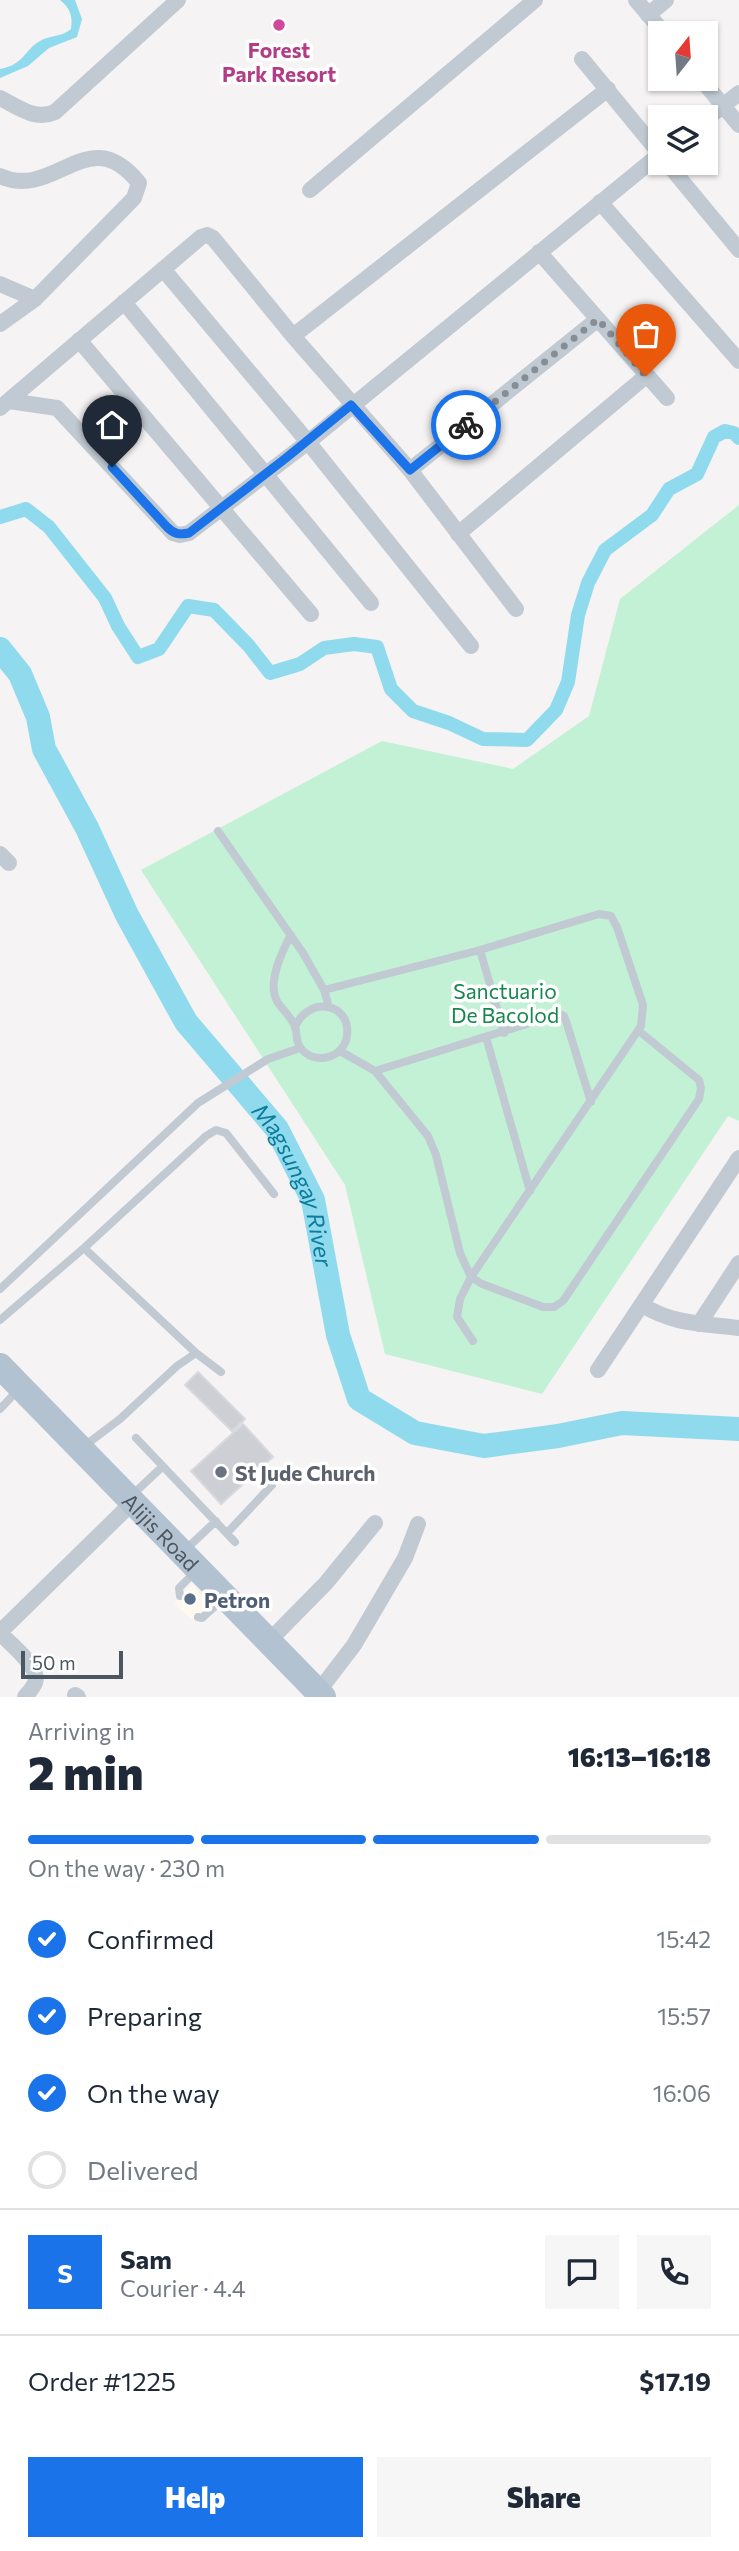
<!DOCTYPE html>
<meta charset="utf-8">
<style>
body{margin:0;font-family:Commissioner,sans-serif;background:#f6f6f7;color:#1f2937;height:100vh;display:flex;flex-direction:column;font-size:26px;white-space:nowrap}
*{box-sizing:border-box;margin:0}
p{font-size:23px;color:#747a83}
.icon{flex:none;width:38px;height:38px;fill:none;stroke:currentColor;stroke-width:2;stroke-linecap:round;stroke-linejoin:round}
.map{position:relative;height:1697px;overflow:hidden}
.sheet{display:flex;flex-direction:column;background:#fff;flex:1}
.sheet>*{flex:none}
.needle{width:46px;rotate:17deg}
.tools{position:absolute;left:648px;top:21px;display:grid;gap:14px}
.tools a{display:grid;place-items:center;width:70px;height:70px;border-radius:0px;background:#fff;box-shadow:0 2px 5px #0004;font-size:35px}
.scale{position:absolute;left:21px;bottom:18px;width:102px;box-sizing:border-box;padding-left:7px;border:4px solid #4a5661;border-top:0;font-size:19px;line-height:24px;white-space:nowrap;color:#4a5661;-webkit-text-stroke:5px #fff;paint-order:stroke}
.pin{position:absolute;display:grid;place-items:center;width:60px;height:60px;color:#fff;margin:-72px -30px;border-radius:50% 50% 50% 0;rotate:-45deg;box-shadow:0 0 7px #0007}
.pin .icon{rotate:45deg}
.courier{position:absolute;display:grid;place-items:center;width:70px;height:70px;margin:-35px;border:5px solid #1a73e8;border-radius:50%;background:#fff;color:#222;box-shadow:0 2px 9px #0007}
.headline em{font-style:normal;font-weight:800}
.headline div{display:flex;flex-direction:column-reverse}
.headline{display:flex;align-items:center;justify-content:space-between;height:119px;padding:0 28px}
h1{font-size:46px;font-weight:800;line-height:52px}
.bar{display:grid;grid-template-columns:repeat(4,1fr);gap:10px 7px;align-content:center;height:84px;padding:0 28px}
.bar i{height:9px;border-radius:5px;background:#e0e1e3}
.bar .on{background:#1a73e8}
.bar p{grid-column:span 4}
.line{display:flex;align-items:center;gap:18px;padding:0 28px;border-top:2px solid #e0e1e3}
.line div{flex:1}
.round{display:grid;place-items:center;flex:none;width:74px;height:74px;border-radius:0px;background:#f6f6f7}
ol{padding:0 28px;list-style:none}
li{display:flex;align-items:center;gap:21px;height:77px}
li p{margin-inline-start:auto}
li .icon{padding:7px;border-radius:50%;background:#1a73e8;color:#fff;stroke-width:4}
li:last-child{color:#747a83}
li i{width:38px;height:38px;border:4px solid #e0e1e3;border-radius:50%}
.cta{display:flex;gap:14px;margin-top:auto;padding:14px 28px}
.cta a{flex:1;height:80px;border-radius:0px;background:#1a73e8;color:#fff;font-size:28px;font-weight:800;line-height:80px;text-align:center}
.cta a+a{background:#f6f6f7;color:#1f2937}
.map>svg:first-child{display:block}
</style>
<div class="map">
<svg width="739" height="1697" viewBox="0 0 739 1697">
<rect width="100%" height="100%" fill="#f5f3f3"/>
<path fill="#fdf9ef" d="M192,1583l17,23 -16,15 -19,-18z"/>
<path fill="#c3f1d5" d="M739,505v616l-11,-5 -186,278 -157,-40 -40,-169 -204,-315 241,-129 131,28 76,-53 31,-117z"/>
<path fill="#90daee" d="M60,0h15l7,19 -5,18 -28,11 -21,18 -28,12v-9c25,-5 23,-18 40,-28 10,-6 22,-4 31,-12 2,-13 -1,-21 -11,-29z"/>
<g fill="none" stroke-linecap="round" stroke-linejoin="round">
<path stroke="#90daee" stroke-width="14" d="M0,517l26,-8 23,18 56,71 13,28 20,31 21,-8 29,-43 26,4 35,36 21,27 30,-9 24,-16 30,-4 23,3 14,42 22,22 36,12 34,16 44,1 29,-30 12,-28 10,-67 10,-32 17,-33 47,-35 17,-26 28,-15 17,-37 11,-6 9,2 5,5"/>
<path stroke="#90daee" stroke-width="24" id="s1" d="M0,649l20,25 18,43 6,32 43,79 40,87 59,107 91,107 36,71 25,135 21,64 56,34 69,13 74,-10 64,-13 117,6"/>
</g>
<path fill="#cdcfd5" stroke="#d7d9de" stroke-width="2" d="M198,1372l47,47 -13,12 -47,-46z
M243,1424l30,33 -52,47 -30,-33z"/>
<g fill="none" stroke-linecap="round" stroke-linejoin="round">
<path stroke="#c1cad2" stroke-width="8" d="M218,831l85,122 21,37 5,17
M291,935c-9,16 -24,48 -14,66 4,8 15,16 18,26 3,7 0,13 5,20 14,20 45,11 47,-12 4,-32 -38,-40 -52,-8
M480,950l24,83
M324,990l156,-40 119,-36 12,2 6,11 26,78 -2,21 -170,251 -11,22 -3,18 16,24
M486,1037l44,154
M340,1051l35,20 53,65 8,19 24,98 11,24 11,7 61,23h11l9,-6 136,-202 2,-11 -2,-8 -60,-49
M375,1071l184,-57 5,2 2,5 25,81
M84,1248l122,-112 10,-6 10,3 48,61
M0,1289l198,-186 70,-44 32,-11
M0,1320l84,-72 112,105 25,19
M0,1409l17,-18
M136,1438l99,104
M83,1447l37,-28 57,-53 19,-13
M131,1496l31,-29
M227,1533l45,-48
M184,1551l32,-30
M180,1596l-1,-8 17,-17
M198,1617l4,1 20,-18"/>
<path stroke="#c1cad2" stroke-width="16" d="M636,0l28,33
M648,15l18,-15
M582,59l78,95
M701,79l38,46
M0,98c18,9 35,23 55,14l123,-112
M705,120l34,-27
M667,163l72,87
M0,176c56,25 88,-57 139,7l-5,15 -99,101 -35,25
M310,190l225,-190
M600,202l139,159
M539,252l128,146
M163,269l145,173 163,204
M0,284l35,15
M124,302l247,301
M293,336l315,-247
M79,340l232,274
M9,401l48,7 116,125 7,2 9,-2 119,-91 352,-288
M0,408l201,-171 6,-2 6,3 80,98 117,134 106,139
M410,470l188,-151
M458,534l188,-158
M0,854l9,9
M642,1305c33,20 60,18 97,23
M699,1324l40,-61
M598,1370l141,-212
M0,1632l133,-130
M0,1633c10,11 41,34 35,50 -2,5 -7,10 -10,14
M269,1641l57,-58 49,-60
M318,1692l36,-47 51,-87 13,-34
M75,1695l3,2"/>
<path stroke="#b3c2d1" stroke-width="26" id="s2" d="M0,1366l323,331"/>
</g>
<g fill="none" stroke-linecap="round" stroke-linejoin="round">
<path stroke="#868d94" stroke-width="7" stroke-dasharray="0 12.6" d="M466,425l132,-106 48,57"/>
<path stroke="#1a73e8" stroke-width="9" d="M112,467l55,60c7,7 12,8 22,6l97,-75 65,-53 59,65 56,-45"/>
</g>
<circle fill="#d1479c" stroke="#fff" stroke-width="2.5" cx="279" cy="25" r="7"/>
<circle fill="#6b7280" stroke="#fff" stroke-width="2.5" cx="221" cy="1472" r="7"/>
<circle fill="#5c6f8a" stroke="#fff" stroke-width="2.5" cx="190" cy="1599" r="7"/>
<g text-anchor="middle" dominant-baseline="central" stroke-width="7" stroke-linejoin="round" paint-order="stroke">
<g font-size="21" font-weight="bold" fill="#b23c85" stroke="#fff">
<text x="279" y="49">Forest<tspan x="279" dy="24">Park Resort</tspan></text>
</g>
<g font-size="21" fill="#17864f" stroke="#fff">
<text x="505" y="990">Sanctuario<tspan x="505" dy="24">De Bacolod</tspan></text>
</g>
<g font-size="21" font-weight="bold" fill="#5b616d" stroke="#fff" text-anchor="start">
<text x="235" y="1472">St Jude Church</text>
</g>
<g font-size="21" fill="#4a5661" stroke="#fff">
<text stroke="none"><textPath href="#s2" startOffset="231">Alijis Road</textPath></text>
</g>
<g font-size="21" font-weight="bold" fill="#4e5e75" stroke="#fff" text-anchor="start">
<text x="204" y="1599">Petron</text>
</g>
<g font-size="23" font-style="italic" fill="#0c7c9b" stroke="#fff">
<text stroke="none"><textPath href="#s1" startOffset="618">Magsungay River</textPath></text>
</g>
</g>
</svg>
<div class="tools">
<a><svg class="needle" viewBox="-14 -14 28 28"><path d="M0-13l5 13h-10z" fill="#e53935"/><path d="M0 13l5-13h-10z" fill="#747a83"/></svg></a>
<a><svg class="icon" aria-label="layers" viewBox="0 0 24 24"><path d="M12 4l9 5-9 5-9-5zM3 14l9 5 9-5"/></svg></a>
</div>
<div class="scale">50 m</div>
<div class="pin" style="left:646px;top:376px;background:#ea580c"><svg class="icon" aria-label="bag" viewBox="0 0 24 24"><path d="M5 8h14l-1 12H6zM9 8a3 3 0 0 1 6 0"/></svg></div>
<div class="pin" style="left:112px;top:467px;background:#1f2937"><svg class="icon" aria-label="home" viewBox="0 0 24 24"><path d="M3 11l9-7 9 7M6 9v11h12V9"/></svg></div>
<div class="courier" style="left:466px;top:425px"><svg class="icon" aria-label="bike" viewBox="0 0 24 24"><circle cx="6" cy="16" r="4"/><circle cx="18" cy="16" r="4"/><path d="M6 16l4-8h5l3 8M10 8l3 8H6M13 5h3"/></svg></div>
</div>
<section class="sheet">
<div class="headline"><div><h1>2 min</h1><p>Arriving in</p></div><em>16:13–16:18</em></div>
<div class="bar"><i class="on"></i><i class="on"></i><i class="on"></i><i></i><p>On the way · 230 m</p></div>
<ol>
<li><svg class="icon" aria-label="check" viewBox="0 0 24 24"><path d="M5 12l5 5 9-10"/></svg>Confirmed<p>15:42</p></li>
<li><svg class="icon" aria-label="check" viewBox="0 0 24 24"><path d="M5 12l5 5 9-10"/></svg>Preparing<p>15:57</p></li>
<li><svg class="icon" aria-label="check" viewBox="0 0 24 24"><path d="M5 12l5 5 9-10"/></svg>On the way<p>16:06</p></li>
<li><i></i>Delivered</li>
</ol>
<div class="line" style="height:126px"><b class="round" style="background:#1a73e8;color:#fff">S</b><div><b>Sam</b><p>Courier · 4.4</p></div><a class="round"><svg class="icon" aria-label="chat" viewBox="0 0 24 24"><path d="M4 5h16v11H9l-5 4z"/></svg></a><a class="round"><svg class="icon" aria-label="phone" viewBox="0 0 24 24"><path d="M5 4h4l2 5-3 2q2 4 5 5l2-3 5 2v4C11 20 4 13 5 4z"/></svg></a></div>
<div class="line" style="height:91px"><div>Order #1225</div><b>$17.19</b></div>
<div class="cta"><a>Help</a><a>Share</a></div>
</section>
